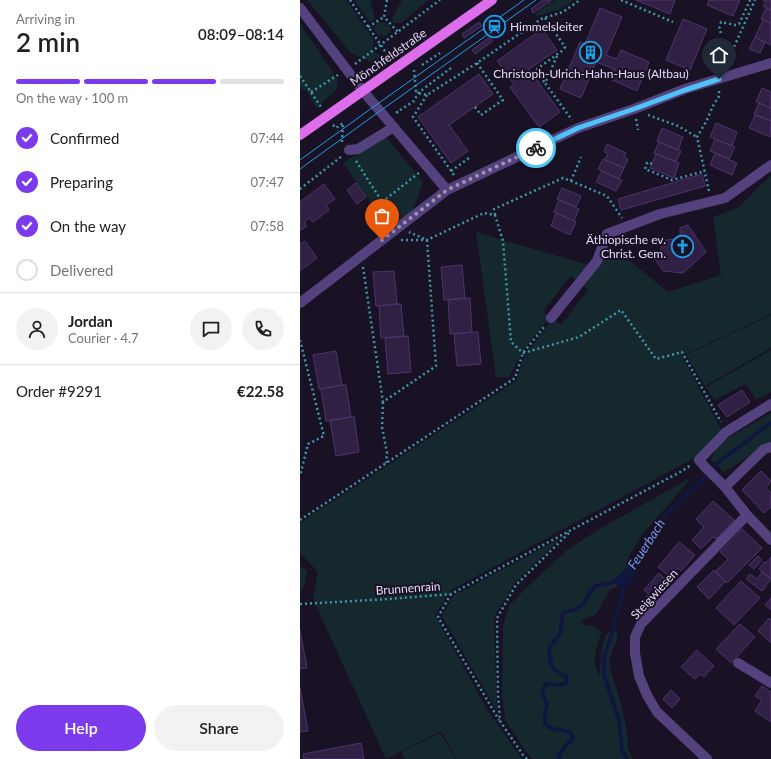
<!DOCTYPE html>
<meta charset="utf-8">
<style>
body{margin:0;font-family:Lato,sans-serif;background:#f2f2f2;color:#222;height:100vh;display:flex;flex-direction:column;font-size:15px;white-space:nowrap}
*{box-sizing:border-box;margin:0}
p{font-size:13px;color:#767676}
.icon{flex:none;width:22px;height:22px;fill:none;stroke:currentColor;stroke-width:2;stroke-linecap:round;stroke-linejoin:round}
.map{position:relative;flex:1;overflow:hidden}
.details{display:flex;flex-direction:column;background:#fff;width:300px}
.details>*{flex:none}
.pin{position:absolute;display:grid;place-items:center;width:34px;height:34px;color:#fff;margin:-41px -17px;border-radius:50% 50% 50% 0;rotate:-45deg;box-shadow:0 0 4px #0007}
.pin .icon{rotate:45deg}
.courier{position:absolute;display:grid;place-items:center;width:40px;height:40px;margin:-20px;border:3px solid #4fc3f7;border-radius:50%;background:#fff;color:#222;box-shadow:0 1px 5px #0007}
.headline em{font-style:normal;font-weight:600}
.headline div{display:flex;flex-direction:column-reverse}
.headline{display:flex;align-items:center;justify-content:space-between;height:68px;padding:0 16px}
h1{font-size:26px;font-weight:600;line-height:30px}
.bar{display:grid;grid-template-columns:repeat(4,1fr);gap:6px 4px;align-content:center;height:48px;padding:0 16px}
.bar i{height:5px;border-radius:3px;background:#e0e0e0}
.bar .selected{background:#7c3aed}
.bar p{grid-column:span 4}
.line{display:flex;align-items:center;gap:10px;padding:0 16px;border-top:1px solid #e0e0e0}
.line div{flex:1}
.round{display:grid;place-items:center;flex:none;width:42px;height:42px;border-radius:21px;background:#f2f2f2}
ol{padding:0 16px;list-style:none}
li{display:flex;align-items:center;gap:12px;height:44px}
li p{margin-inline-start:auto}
li .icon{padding:4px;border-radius:50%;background:#7c3aed;color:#fff;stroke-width:4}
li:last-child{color:#767676}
li i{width:22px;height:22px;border:2px solid #e0e0e0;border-radius:50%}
.button{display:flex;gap:8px;margin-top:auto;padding:8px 16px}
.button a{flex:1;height:46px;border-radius:24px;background:#7c3aed;color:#fff;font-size:16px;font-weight:600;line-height:46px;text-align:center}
.button a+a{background:#f2f2f2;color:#222}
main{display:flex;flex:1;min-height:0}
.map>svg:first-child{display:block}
</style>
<main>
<section class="details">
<div class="headline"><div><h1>2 min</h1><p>Arriving in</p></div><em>08:09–08:14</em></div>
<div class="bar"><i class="selected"></i><i class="selected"></i><i class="selected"></i><i></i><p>On the way · 100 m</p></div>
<ol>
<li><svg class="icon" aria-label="check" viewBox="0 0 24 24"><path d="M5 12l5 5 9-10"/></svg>Confirmed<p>07:44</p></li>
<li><svg class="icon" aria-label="check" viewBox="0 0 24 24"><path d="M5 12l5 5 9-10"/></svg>Preparing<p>07:47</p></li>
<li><svg class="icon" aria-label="check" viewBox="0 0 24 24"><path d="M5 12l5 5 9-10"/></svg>On the way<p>07:58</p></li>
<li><i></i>Delivered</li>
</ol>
<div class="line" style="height:72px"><a class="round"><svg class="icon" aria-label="person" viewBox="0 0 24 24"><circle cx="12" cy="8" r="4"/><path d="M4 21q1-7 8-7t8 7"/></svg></a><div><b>Jordan</b><p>Courier · 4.7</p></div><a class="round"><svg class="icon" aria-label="chat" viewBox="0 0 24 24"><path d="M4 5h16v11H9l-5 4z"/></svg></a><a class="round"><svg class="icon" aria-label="phone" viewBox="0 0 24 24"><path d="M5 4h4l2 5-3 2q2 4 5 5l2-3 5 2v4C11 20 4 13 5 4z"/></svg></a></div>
<div class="line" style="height:52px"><div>Order #9291</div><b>€22.58</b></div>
<div class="button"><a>Help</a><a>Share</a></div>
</section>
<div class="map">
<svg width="471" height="759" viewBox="0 0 471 759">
<rect width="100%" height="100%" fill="#191224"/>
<path fill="#15282d" d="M7,0h39l28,40 -2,8 4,6h6l3,5 -10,5 -24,-11z
M54,0h17c-1,7 5,14 3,21h-5z
M102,0h27l-28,23h-7l-2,-5z
M255,0h19l-13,9 -24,7 -2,-2z
M80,22l6,1 4,4 1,4 -6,5 -6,-1 -5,-6 1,-3z
M0,23l38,57 -1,9 -21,19 -8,-16 -8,-4z
M85,136l38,46 -11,31 -22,18 -47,-68z
M471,175v139l-89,42 40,75 -26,26 -245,133 -16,25 53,96 34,48h-65l-16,-28 -55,28 -73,-160 5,-27 -18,-19v-30l216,-142 9,-26 28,-36 8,6 27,-35 -6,-6 21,-26 17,-5 48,39 53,-17 -8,-58 26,-10z
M176,232l112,33 -11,16 -6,-5 -28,35 7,6 -28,35 -13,25h-13z
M471,315v33l-66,38 -19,-31z
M471,350v42l-15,8 -10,-16 -32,16 -8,-13z
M471,413v30l-47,29 -13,-12 8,-17z
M392,477l-50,58 -13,21 -1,10 -14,16 4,4 -8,4 -6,10 -5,10 -4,5 -14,5 4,6 7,-1 9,7c-3,13 -12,32 -1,43 1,-10 -1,-51 18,-44l-2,11 -4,8 -3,12 2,9 9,30 7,29 1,19 5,10h-100l-7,-7 -21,-32 -3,-27 1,-67 6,-20 16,-17 41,-38 35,-23z
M261,538l-47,46 -20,33 3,94 -55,-95 11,-20z
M0,565l7,6 -3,16 -4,5z
M140,733l16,26h-51l-4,-7z"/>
<path fill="#10163e" d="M351,536l-9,19 -7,19 -6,10 -4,3 -7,-1 -4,-4 1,-4c10,-5 15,-16 21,-25 5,-6 10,-11 15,-17z"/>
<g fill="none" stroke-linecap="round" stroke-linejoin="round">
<path stroke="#10163e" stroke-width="4" d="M349,539l17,-25 33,-31 21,-22 51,-38
M326,582l-4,11 -9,37 -9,28v17l15,45 3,31 5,8
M260,759l-2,-2c4,-8 9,-13 15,-19l-3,-6 -20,-4 -5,-5v-11l2,-7 -5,-12 4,-9 16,1 5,-3 -1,-6c-16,-5 -16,-13 -17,-28l11,-14 3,-21 13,-4 9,-7 4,-9 7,-7 22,-5"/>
</g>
<path fill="#302043" stroke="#4d346c" d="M243,0h7l1,1 -18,12 -2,-4z
M336,0h39l-5,14z
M409,0h31l-7,16 -26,-11z
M463,0h8v10l-8,-4 3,-5z
M300,8l22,9 -16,38 11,4 4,-9 28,12 -12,29 -27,-12 4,-10 -18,-7 -15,36 -21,-9 20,-47 5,2z
M466,8l5,2v13l-10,-4z
M383,19l24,10 -17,41 -24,-10z
M463,20l8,3v22l-16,-8z
M179,22l3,4 -18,12 -2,-4z
M242,29l15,21 -28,19 31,43 -21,15 -29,-40 4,-3 -17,-23z
M190,37l3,4 -18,13 -3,-4z
M455,37l10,5 -5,11 -11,-4z
M179,74l14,20 -44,31 19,26 -17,12 -33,-46z
M462,88l9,4v16l-15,-6z
M459,103l12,5v13l-17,-7z
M455,115l16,6 -1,16 -21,-9z
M416,123l21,9 -5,14 -22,-9z
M362,128l21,9 -5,13 -21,-9z
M415,139l20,8 -6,12 -19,-8z
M359,142l22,9 -5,11 -22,-9z
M307,144l19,9 -2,4 4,2 -4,9 -19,-8 3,-6 -4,-2z
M415,153l22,10 -5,12 -22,-10z
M356,154l23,9 -5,15 -24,-10z
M303,159l21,9 -5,11 -21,-10z
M302,171l20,9 -6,11 -20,-9z
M402,174l3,12 -84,24 -3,-11z
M56,183l10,14 -9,7 -10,-14z
M24,184l11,15 -9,6 3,5 -16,12 -4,-4 -5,4 3,4 -6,4 -1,-2v-26z
M262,188l19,8 -5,11 -19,-8z
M259,200l20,9 -5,12 -20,-9z
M256,213l20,9 -6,13 -19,-9z
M388,225l18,27 -23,21 -20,-2 -8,-12 11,-19 14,-2v-10z
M5,241l12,17 -17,13v-29l1,2z
M162,265l3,33 -21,2 -3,-33z
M94,271l3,33 -21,2 -3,-34z
M170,298l2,34 -22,2 -2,-34z
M97,304h4l3,32 -23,2 -2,-32z
M172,332h6l3,32 -24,2 -3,-32z
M108,336l3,36 -23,2 -3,-36z
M36,351l6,34 -23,4 -6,-34z
M42,385h4l5,32 -25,4 -5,-32z
M442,390l8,12 -23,15 -9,-12z
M54,416l5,36 -23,4 -6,-35z
M461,471l10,10 -5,7 5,5v14l-7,6 -22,-23z
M413,501l21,19 -18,19 -3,-2 -12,12 -9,-9 12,-13 -8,-8z
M442,529l20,19 -35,35 -12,-11 13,-13 -8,-7z
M379,542l16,13 -14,16 -3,-3 -8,9 -12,-10z
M458,556l4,4 -8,9 -5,-4z
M471,557v22l-12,-10 5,-7 2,1z
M414,570l11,12 -16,17 -12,-12z
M462,572l9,7 -9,12 -16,-12 4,-5 7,5z
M359,573l11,11 -17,19 -7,-6 3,-3 -5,-4z
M441,581l19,17 -26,27 -18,-17z
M471,598v12l-6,-5z
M469,618l2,2v23l-13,-12z
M440,624l15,13 -24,26 -15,-14z
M0,630l7,38 -7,1z
M397,650l17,16 -10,11 -4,-3 -5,5 -14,-12z
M462,686l9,6v30l-16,-11 7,-11 -7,-4z
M0,687l8,44 -8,1z
M371,690l9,9 -8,9 -9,-9z
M61,743l3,16h-60l-1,-5z"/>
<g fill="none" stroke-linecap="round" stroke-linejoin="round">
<path stroke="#3d96aa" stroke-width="2.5" stroke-dasharray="2 3" stroke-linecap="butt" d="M50,0l41,60
M87,0l-3,17 14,15
M321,0l52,22
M245,18l20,29 -2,3 -27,20 9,13
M68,27l16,-10
M421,33l-2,-4 2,-7 14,3 4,-1 11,-24
M257,56l-12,27 27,37
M55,64l85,-64
M122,65l18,-12
M426,65l29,-65
M114,70l2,21 2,2 9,2 50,-32 64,-44 22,-7 17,-12
M0,76l21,31
M11,92l27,-17
M127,95l-14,22 41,58
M175,107l6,8 22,-15 -26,-37
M98,113l-1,-1 17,-11 4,-8 33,-25
M348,115l30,11 19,11
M336,119l2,11
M33,125l3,3 7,-5 -1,19
M56,161l37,58
M352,164l-4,-2 -1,1 -2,6 27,11 33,-9
M151,171l18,-13
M271,181l10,-24
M0,189l42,-33
M409,191l-12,-54 9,-15 7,-16 6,-10v-7
M82,202l38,-30
M195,215l-1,-6 69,-31 8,3 36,15 15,22
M101,240h26l57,-27 11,2 8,26 8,101 12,11 56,-16 42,-27 35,49 26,-7 39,70
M63,267l20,135 53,-36 -9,-126 -18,-8
M0,340l24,96 -16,8 -8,32
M83,402l-1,25 5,26 -1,10
M0,520l215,-142 8,-25 22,-27
M151,594l-13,23 61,103
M0,604l89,-5 62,-5 231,-123 9,-6
M227,759l-4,-4 -23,-34 -2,-28 -1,-75 19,-33 54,-53"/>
<path stroke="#53427e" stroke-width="10" d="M0,8l63,83 84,99 -147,113
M49,150l9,-1 36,-22
M147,190l131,-62 56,-19 51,-20 86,-26
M251,318l46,-57 10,-27 53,-20 65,-16 46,-33
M471,404l-45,28 -27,28 6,7 20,20 22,28 24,25
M425,487l39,-38 7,-2
M438,663l33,20
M407,759l-50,-47 -10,-17 -8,-19 -4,-23v-16l6,-13 106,-109"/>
<path stroke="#de6dee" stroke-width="10" d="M0,135l192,-135"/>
<path stroke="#1b9fe5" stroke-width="1" d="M0,160l76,-55 148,-105
M0,169l80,-58 156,-111"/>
</g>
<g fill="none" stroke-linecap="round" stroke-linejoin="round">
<path stroke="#9e93b0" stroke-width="4" stroke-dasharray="0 7.2" d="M82,240l65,-50 89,-42"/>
<path stroke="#4fc3f7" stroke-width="5" d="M236,148l42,-20 56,-19 51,-19 34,-11"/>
</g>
<defs>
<symbol id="station-ring" viewBox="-11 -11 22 22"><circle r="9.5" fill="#191224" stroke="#1b9fe5" stroke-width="1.5"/><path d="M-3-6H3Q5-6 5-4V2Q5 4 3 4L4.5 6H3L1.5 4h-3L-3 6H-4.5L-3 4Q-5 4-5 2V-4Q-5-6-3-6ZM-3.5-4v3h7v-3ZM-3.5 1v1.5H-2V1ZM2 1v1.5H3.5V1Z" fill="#1b9fe5"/></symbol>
<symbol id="building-ring" viewBox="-11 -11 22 22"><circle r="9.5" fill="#191224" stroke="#1b9fe5" stroke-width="1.5"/><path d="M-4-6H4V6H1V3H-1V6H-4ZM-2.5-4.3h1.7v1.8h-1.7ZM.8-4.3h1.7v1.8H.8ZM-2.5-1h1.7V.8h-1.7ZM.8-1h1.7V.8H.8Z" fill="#1b9fe5"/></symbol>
<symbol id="church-ring" viewBox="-11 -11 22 22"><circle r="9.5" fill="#191224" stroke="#1b9fe5" stroke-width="1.5"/><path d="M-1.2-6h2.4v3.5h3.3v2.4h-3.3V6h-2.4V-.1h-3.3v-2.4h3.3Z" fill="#1b9fe5"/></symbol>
</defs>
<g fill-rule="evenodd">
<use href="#station-ring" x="182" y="14" width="25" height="25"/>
<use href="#building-ring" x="278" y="40" width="25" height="25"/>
<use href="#church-ring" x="370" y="234" width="25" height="25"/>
</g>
<g text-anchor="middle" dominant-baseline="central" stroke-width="4" stroke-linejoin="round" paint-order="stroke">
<g font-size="12" fill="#e5d9fb" stroke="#191224" text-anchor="start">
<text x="210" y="26">Himmelsleiter</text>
<text x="291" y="73" text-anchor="middle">Christoph-Ulrich-Hahn-Haus (Altbau)</text>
<text x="366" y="239" text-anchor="end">Äthiopische ev.<tspan x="366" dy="14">Christ. Gem.</tspan></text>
</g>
<g font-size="12" fill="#e5d9fb" stroke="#191224">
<text transform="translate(88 57) rotate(-35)">Mönchfeldstraße</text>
<text transform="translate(108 588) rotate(-4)">Brunnenrain</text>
<text transform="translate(354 594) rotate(-48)">Steigwiesen</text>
</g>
<g font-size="13" font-style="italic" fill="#7397ef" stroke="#191224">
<text transform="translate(346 544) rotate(-57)">Feuerbach</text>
</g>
</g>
</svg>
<div class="pin" style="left:82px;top:240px;background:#ea580c"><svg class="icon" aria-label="bag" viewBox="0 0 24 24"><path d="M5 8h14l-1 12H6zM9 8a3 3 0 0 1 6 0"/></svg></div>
<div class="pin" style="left:419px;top:79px;background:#1f2937"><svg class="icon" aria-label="home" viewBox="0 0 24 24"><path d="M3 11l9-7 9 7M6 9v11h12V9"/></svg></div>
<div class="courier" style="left:236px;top:148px"><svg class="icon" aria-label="bike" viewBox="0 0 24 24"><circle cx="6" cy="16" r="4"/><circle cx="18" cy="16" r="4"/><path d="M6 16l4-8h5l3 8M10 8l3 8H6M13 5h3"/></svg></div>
</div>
</main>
